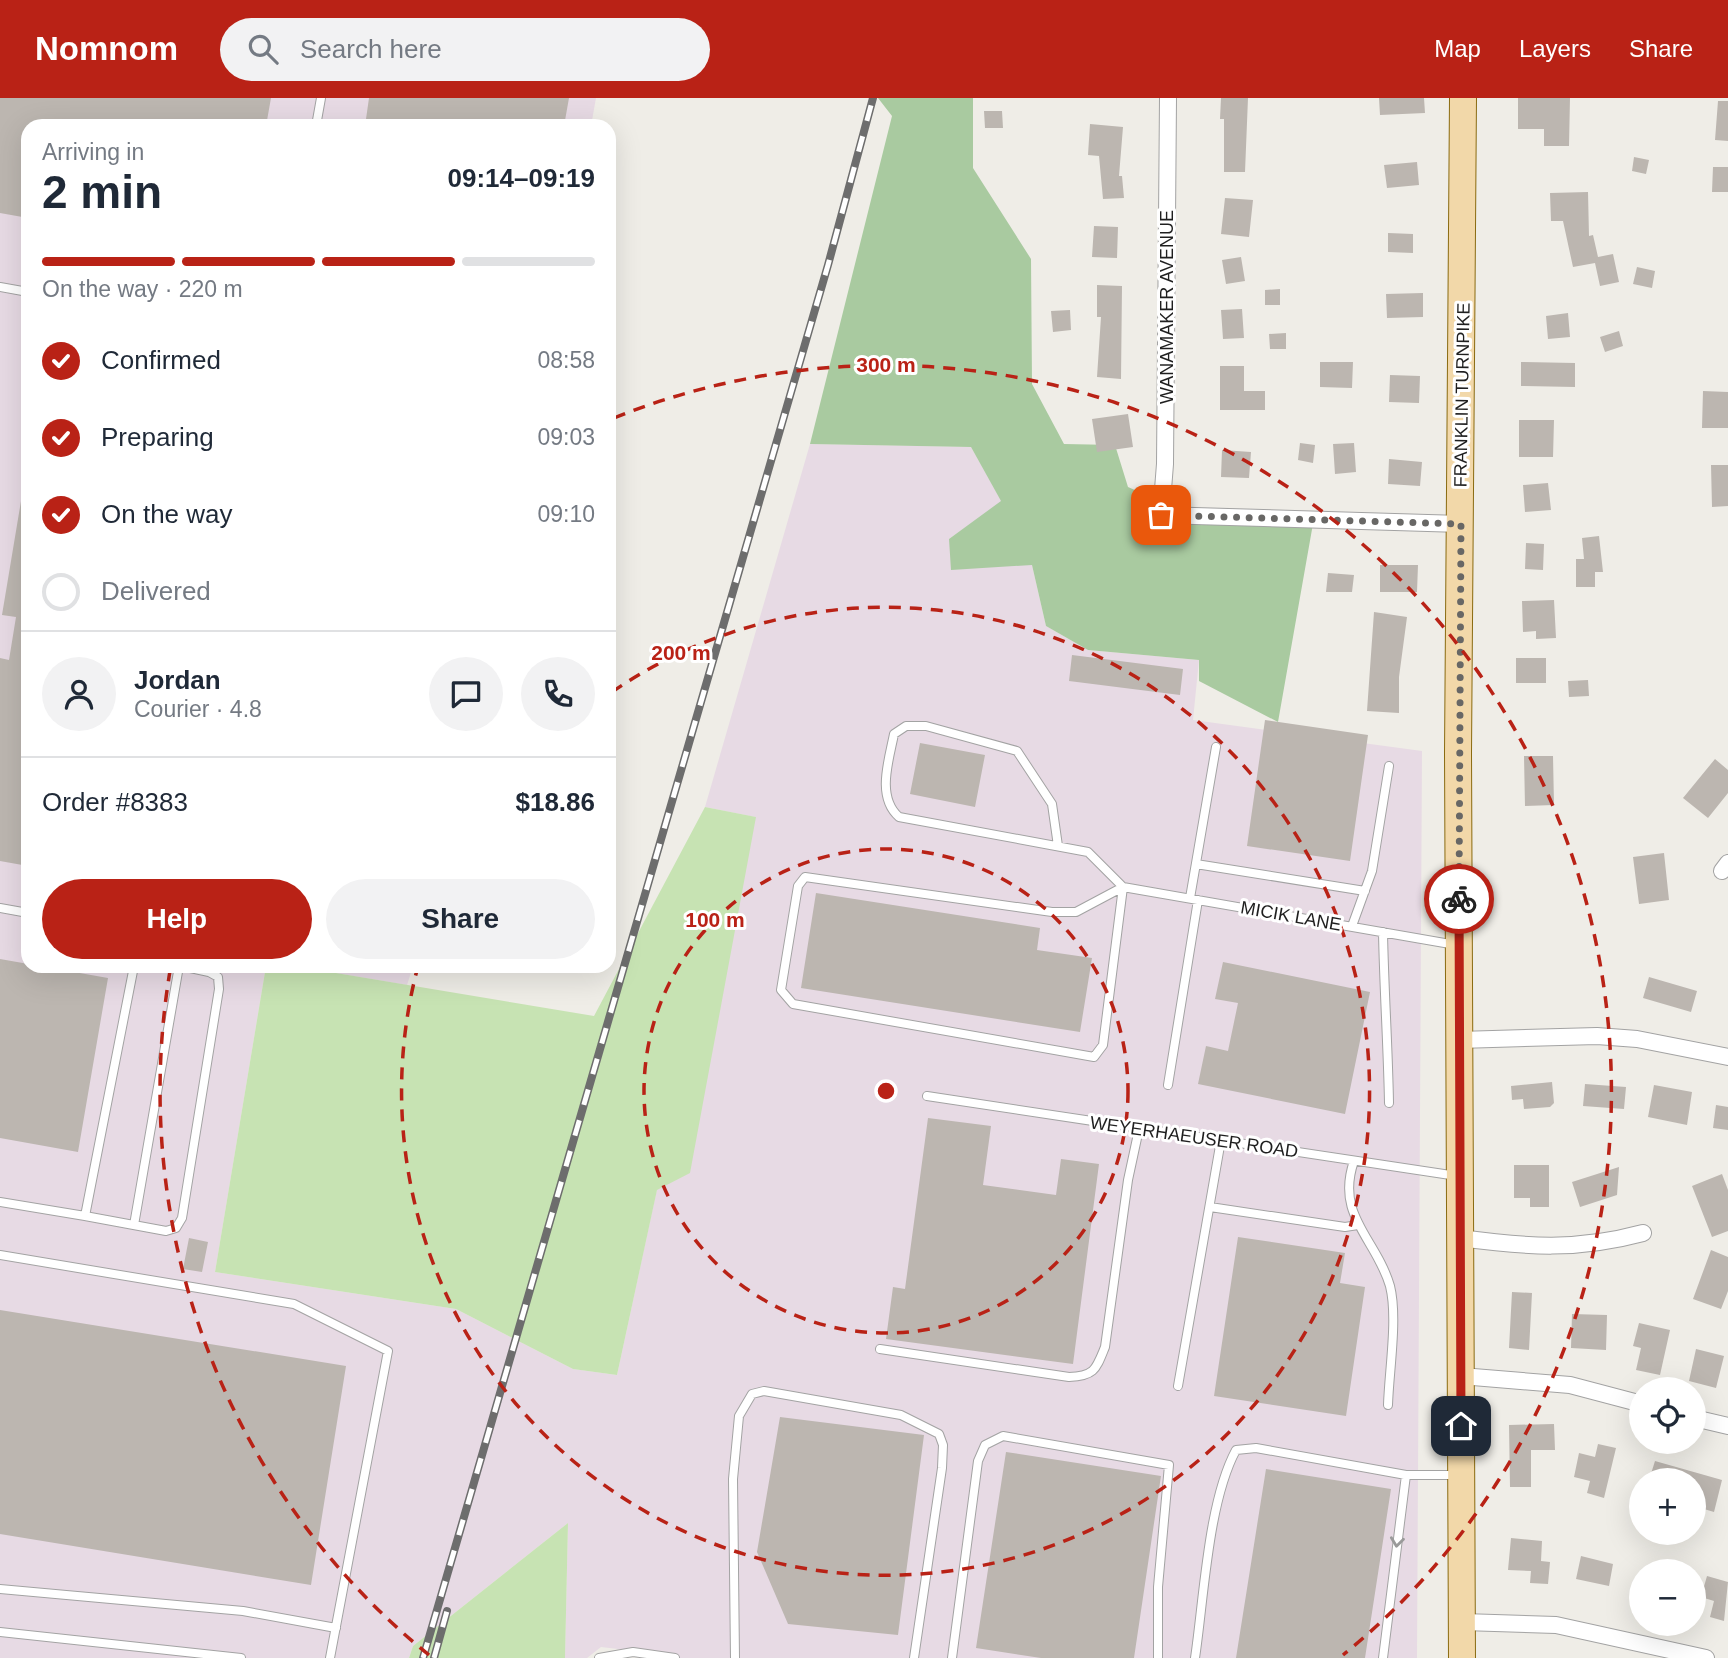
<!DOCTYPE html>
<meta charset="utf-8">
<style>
body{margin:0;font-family:Arial,sans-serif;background:#f2f2f3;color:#1f2937;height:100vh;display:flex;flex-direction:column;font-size:26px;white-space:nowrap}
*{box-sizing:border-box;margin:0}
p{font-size:23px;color:#747a83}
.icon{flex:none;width:38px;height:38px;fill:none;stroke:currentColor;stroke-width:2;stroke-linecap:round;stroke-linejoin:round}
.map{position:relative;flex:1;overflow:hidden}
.sheet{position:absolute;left:21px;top:21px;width:595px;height:854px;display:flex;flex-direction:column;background:#fff;border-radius:21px;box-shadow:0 7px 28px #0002}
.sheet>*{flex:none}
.controls{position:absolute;left:1629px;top:1279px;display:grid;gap:14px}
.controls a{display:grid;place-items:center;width:77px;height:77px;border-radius:50%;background:#fff;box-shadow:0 7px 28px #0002;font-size:35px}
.pin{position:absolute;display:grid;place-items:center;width:60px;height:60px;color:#fff;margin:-30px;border-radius:14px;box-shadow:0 4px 10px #0006}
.courier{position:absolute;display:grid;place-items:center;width:70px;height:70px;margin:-35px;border:5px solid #b92216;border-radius:50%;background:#fff;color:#222;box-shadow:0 2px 9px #0007}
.head em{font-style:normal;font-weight:600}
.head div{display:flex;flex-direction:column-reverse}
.head{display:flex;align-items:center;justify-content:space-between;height:119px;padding:0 21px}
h1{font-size:46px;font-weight:600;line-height:52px}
.bar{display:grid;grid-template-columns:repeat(4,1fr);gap:10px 7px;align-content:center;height:84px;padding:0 21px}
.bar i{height:9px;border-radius:5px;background:#e0e1e3}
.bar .current{background:#b92216}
.bar p{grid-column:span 4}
.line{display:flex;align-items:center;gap:18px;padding:0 21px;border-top:2px solid #e0e1e3}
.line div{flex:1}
.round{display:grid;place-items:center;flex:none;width:74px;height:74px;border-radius:37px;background:#f2f2f3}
ol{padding:0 21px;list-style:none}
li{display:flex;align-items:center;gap:21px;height:77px}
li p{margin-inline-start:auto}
li .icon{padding:7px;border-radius:50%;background:#b92216;color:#fff;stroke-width:4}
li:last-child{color:#747a83}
li i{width:38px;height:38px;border:4px solid #e0e1e3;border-radius:50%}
.action{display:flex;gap:14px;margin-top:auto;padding:14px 21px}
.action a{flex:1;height:80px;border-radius:42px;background:#b92216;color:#fff;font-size:28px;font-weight:600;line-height:80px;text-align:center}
.action a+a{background:#f2f2f3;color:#1f2937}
header{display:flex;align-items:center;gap:42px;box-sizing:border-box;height:98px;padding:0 35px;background:#b92216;color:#fff}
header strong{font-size:33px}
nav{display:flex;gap:38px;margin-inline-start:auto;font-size:24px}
.search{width:490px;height:63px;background:#f2f2f3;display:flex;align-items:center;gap:18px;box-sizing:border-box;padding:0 24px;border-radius:38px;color:#747a83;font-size:26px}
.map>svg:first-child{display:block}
</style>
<header>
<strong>Nomnom</strong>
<div class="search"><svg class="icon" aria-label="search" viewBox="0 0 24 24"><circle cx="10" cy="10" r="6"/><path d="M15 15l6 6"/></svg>Search here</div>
<nav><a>Map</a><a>Layers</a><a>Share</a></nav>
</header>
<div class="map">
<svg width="1728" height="1560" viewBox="0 0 1728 1560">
<rect width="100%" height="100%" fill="#efede7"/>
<path fill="#e7dae4" d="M0,0h596l-5,28h-563v840h238l-51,306 241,37 117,60 44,6 40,-186 98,-372 -50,-10 105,-363 161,3 31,55 -53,37 83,26 14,61 42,24 111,10 -6,60 229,31 -5,907h-756v-4l-60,-7 -14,11h-22l3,-135 -155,123 -4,12h-409z
M294,868h119l-6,19z"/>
<path fill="#c7e3b3" d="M705,709l51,10 -66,356 -33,17 -40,185 -44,-6 -117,-60 -241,-37 51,-306h28l300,50z
M568,1425l-3,135h-156l4,-12z"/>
<path fill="#a9caa0" d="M878,0h95v70l58,91 1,125 32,60 51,1 13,42 54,24 132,7 -36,204 -79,-41v-21l-111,-10 -42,-24 -14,-61 -81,5 -2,-31 52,-38 -30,-54 -161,-3 82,-328z"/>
<path fill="#bcb6b0" d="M0,0h271l-5,28h-238v92l-28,-5z
M369,0h200l-5,28h-199z
M1221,0h27l-3,74h-21v-53h-4z
M1379,0h45l1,15 -45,2z
M1518,0h52l-1,48h-25v-17h-26z
M1718,3h10v40l-13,-1z
M984,13h18l1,17h-18z
M1090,26l33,3 -4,49h3l2,22 -21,1 -4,-43 -11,-1z
M1634,59l15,3 -3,14 -14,-3z
M1417,64l2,23 -32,3 -3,-23z
M1713,69h15v25h-16z
M1588,94l1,44 4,-1 5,22 15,-3 6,28 -19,4 -5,-23 -22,4 -10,-46h-12l-1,-28z
M1225,100l28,2 -4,37 -28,-3z
M1094,128l24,1 -1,31 -25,-1z
M1388,135l25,1v19l-25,-1z
M1241,159l4,24 -19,3 -4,-24z
M1637,169l18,4 -3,17 -19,-4z
M1097,187l25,1 -1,93 -24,-2 4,-60h-4z
M1280,191v16h-15v-15z
M1423,195v24l-36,1 -1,-24z
M1242,211l2,29 -21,1 -2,-29z
M1070,212l1,20 -18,2 -2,-21z
M1568,215l2,24 -22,2 -2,-23z
M1619,233l4,15 -18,6 -5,-15z
M1286,235v16h-16l-1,-15z
M1320,264h33l-1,26 -32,-1z
M1521,264l54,1v24l-54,-1z
M1220,268h24v25h21v19h-45z
M1390,277l30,1 -1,27 -30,-1z
M1703,293l25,1v36h-26z
M1128,316l5,33 -36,5 -5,-33z
M1519,322h35l-1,37h-34z
M1300,345l15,2 -2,18 -15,-3z
M1354,345l2,29 -21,2 -2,-30z
M1222,352l29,2 -2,26 -28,-1z
M1389,361l33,3 -2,24 -32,-2z
M1711,367h17v41l-16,1z
M1548,385l3,27 -26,2 -2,-27z
M21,403l7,1v364l-28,-5v-203l9,2 7,-43 -14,-2z
M1599,438l4,36h-8v15h-19v-28h8l-2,-21z
M1526,445l18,1 -1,26 -18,-1z
M1380,467h38l-1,27h-37z
M1328,475l26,2 -2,17h-26z
M1554,502l2,38 -20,1v-8l-13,1 -1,-31z
M1374,514l33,5 -8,60v36l-32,-2z
M1072,557l111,14 -3,26 -111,-14z
M1516,560h30v25h-30z
M1588,582l1,16 -20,1 -1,-16z
M1265,622l103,15 -18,126 -103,-15z
M920,645l65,12 -10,52 -65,-13z
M1524,658h29l1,49 -29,1z
M1715,661l13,11v23l-20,25 -25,-20z
M1664,755l5,47 -30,4 -6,-47z
M816,795l224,35 -3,22 55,8 -12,74 -279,-44z
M0,861l108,19 -30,174 -78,-14z
M1223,864l147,30 -25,122 -147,-30 8,-38 22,5 10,-48 -23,-4z
M1649,879l48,14 -6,21 -48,-14z
M1552,984l2,21 -4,4 -26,2 -1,-10 -11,1 -1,-14z
M1585,986l41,3 -2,22 -41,-3z
M1654,987l38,7 -5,33 -39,-8z
M1716,1007l12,2v23l-15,-2z
M928,1020l63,8 -8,59 73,10 5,-36 38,5 -26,200 -187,-25 7,-52 12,2z
M1514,1067h35v42h-19v-9h-16z
M1619,1069l-2,28 -37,12 -8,-25z
M1722,1076l6,16v41l-16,6 -20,-51z
M1238,1139l107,16 -5,30 25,4 -19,129 -132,-20z
M189,1140l19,4 -6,30 -19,-3z
M1711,1152l17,7v34l-7,18 -28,-10z
M1512,1194l20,1 -3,57 -20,-2z
M0,1212l346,56 -35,219 -311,-51z
M1572,1216l35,1 -1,35 -35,-2z
M1639,1225l31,7 -10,45 -24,-5 5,-22 -8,-2z
M1696,1251l28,7 -8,32 -27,-7z
M780,1319l144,18 -26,200 -110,-11 -31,-72z
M1554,1326l1,26h-24v37h-21l-1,-62z
M1598,1346l18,4 -12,50 -17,-5 3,-12 -16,-4 5,-24 16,4z
M1006,1354l155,24 -27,182h-93l-65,-10z
M1655,1363l67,19 -8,32 -20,-6v-26h-45z
M1266,1371l125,20 -26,169h-129z
M1511,1440l31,3 -1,20 9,1 -2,22 -18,-1 1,-12 -23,-1z
M1581,1458l32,8 -4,22 -33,-7z
M1707,1478l21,6 -4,39 -14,-4 4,-16 -13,-4z"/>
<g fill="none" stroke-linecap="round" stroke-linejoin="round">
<defs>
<path id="service" d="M316,28l5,-28
M0,189l28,5
M1058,748l-6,-42 -35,-53 -91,-25h-20l-12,8c-5,26 -18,63 5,83l189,35 35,35
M1196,766l169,27
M805,779l247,35h24l47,-25 -20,158 -9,12 -301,-53 -12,-14 17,-104z
M1123,789l333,58
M1190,800l26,-151
M0,810l28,5
M1352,828l20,-55 17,-105
M1383,834c1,57 5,114 6,171
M1168,987l30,-185
M927,998l530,80
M1354,1063c-19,55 22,77 36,125 8,32 -1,85 -2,119
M0,1104l85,14 49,-250
M1210,1109l135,20 13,-2
M85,1118l81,15 10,-3 6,-10 37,-229 -1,-12 -9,-5 -28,-6
M134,1127l45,-259
M0,1157l294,49 94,47 -58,307
M880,1251l189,28c26,-1 27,-8 36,-30l23,-167 11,-51
M1178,1288l43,-246
M0,1491l243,22 93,17
M0,1534l241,26
M599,1560l34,-6 42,6
M735,1560l-2,-179 6,-63 13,-22 12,-3 137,24 38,19 4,11 -1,23 -28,190
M952,1560l26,-197 7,-16 18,-9 166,29 -11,122v71
M1195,1560c9,-60 13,-156 41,-208l20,-2 150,27h52
M1383,1560l23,-183"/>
<path id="minor" d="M1168,0l-3,366 -4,51 300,9
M1722,773l6,-8
M1459,942l138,-4 40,3 91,18
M1460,1140c68,9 116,13 183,-5
M1461,1278l109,9 72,19
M1694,1320l34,8
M1463,1524l93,3 150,33"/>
<path id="primary" d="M1462,1560l-4,-905 5,-655"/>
</defs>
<use href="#service" stroke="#a3a3a3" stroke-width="10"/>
<use href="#minor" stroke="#a3a3a3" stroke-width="18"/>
<use href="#primary" stroke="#8a6b11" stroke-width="28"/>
<use href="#service" stroke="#fff" stroke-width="8"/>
<use href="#minor" stroke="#fff" stroke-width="16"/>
<use href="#primary" stroke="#f2d8a9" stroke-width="26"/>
<defs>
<path id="rail" d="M423,1560l405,-1393 45,-167
M434,1560l13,-47"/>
</defs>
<use href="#rail" stroke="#6d6d6d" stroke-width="8"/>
<use href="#rail" stroke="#fff" stroke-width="5" stroke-dasharray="16" stroke-linecap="butt"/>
</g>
<defs><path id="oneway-chevron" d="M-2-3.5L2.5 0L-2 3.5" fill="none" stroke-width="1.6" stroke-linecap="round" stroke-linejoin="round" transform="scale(1.75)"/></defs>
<use stroke="#9a9a9a" href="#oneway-chevron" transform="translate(1397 1444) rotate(97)"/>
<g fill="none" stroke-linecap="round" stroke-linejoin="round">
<path stroke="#686765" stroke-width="7" stroke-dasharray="0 12.6" d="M1161,417l300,9 -2,375"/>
<path stroke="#b92216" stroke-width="9" d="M1459,801l2,527"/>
</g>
<g fill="none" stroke="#b92216" stroke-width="3.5" stroke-dasharray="12 9">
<circle cx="886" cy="993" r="242"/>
<path d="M612 594A484 484 0 1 1 417 872"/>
<path d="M429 1557A726 726 0 0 1 170 873M614 320A726 726 0 0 1 1343 1557"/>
</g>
<g text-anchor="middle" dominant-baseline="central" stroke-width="6" stroke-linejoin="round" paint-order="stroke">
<g font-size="18" fill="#1f1f1f" stroke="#fff">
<text transform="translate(1167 209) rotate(-90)">WANAMAKER AVENUE</text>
<text transform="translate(1462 297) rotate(-89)">FRANKLIN TURNPIKE</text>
<text transform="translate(1291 818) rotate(10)">MICIK LANE</text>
<text transform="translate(1194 1039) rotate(8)">WEYERHAEUSER ROAD</text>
</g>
</g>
<circle cx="886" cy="993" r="10" fill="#b92216" stroke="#fff" stroke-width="3.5"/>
<g font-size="21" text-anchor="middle" font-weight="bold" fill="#b92216" stroke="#fff" stroke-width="6" stroke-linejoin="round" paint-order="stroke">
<text x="886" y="274">300 m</text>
<text x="681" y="562">200 m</text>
<text x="715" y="829">100 m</text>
</g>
</svg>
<div class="controls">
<a><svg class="icon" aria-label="locate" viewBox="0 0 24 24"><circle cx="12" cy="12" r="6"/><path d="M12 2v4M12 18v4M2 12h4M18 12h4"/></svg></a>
<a>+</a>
<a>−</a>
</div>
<div class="pin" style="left:1161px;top:417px;background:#ea580c"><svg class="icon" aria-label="bag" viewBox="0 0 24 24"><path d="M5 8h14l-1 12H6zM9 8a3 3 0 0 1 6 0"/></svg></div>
<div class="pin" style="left:1461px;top:1328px;background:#1f2937"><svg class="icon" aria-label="home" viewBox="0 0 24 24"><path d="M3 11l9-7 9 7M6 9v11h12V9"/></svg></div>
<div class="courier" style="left:1459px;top:801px"><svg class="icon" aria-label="bike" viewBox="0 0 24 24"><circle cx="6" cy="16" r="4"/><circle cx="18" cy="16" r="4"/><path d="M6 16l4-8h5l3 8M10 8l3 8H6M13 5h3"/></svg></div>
<section class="sheet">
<div class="head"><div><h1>2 min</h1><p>Arriving in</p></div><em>09:14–09:19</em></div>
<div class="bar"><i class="current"></i><i class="current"></i><i class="current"></i><i></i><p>On the way · 220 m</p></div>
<ol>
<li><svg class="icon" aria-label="check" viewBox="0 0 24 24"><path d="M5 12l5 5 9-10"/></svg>Confirmed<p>08:58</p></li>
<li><svg class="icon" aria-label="check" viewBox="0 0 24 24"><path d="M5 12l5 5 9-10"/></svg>Preparing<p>09:03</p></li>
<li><svg class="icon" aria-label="check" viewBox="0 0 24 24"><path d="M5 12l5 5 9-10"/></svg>On the way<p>09:10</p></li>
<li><i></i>Delivered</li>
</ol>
<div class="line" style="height:126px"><a class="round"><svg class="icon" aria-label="person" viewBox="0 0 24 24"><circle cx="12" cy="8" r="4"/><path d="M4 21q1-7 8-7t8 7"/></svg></a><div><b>Jordan</b><p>Courier · 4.8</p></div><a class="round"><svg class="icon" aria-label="chat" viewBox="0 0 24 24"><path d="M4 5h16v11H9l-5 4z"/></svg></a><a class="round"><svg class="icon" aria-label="phone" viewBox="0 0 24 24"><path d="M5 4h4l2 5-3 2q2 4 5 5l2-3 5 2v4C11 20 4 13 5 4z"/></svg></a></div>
<div class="line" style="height:91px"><div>Order #8383</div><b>$18.86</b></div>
<div class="action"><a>Help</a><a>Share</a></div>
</section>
</div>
